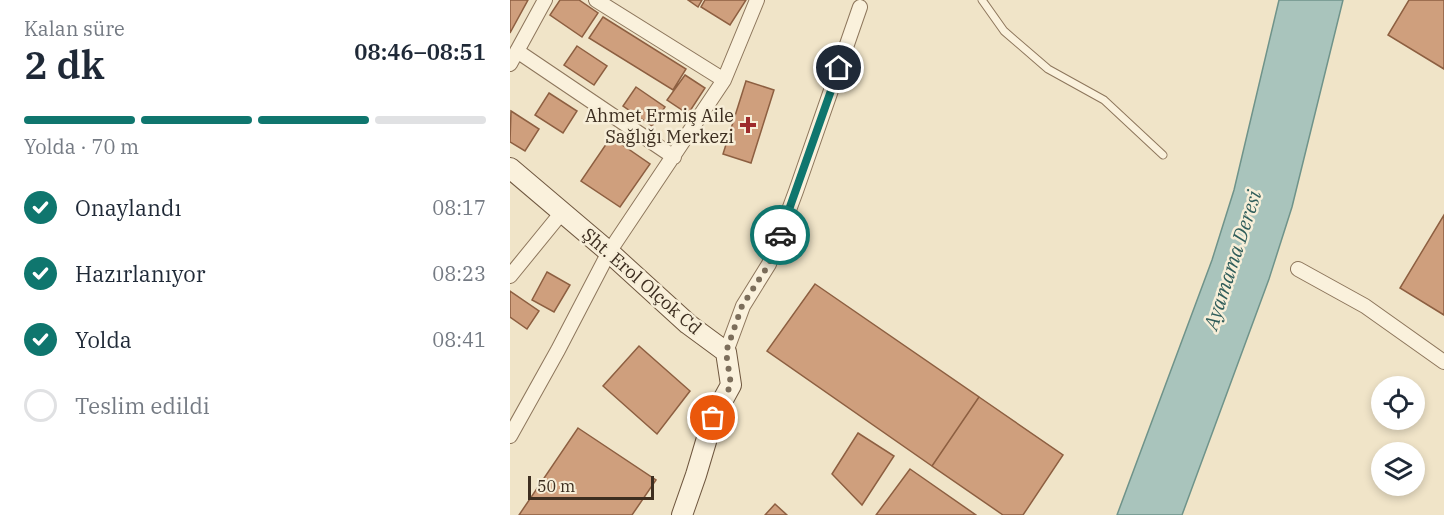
<!DOCTYPE html>
<html lang="tr">
<meta charset="utf-8">
<style>
body{margin:0;font-family:"IBM Plex Serif",serif;background:#f6f6f7;color:#1f2937;height:100vh;display:flex;flex-direction:column;font-size:22px;white-space:nowrap}
*{box-sizing:border-box;margin:0}
p{font-size:20px;color:#747a83}
.icon{flex:none;width:33px;height:33px;fill:none;stroke:currentColor;stroke-width:2;stroke-linecap:round;stroke-linejoin:round}
.map{position:relative;flex:1;overflow:hidden}
.drawer{display:flex;flex-direction:column;background:#fff;width:510px}
.drawer>*{flex:none}
.tools{position:absolute;left:861px;top:376px;display:grid;gap:12px}
.tools a{display:grid;place-items:center;width:54px;height:54px;border-radius:50%;background:#fff;box-shadow:0 3px 9px #0003;font-size:30px}
.scale{position:absolute;left:18px;bottom:15px;width:126px;box-sizing:border-box;padding-left:6px;border:3px solid #3d2e20;border-top:0;font-size:16px;line-height:21px;white-space:nowrap;color:#3d2e20;-webkit-text-stroke:4px #f7eed8;paint-order:stroke}
.pin{position:absolute;display:grid;place-items:center;width:51px;height:51px;color:#fff;margin:-26px;border:3px solid #fff;border-radius:50%;box-shadow:0 2px 6px #0007}
.courier{position:absolute;display:grid;place-items:center;width:60px;height:60px;margin:-30px;border:4px solid #0f766e;border-radius:50%;background:#fff;color:#222;box-shadow:0 2px 8px #0007}
.head em{font-style:normal;font-weight:600}
.head div{display:flex;flex-direction:column-reverse}
.head{display:flex;align-items:center;justify-content:space-between;height:102px;padding:0 24px}
h1{font-size:39px;font-weight:600;line-height:45px}
.bar{display:grid;grid-template-columns:repeat(4,1fr);gap:9px 6px;align-content:center;height:72px;padding:0 24px}
.bar i{height:8px;border-radius:4px;background:#e0e1e3}
.bar .current{background:#0f766e}
.bar p{grid-column:span 4}
ol{padding:0 24px;list-style:none}
li{display:flex;align-items:center;gap:18px;height:66px}
li p{margin-inline-start:auto}
li .icon{padding:6px;border-radius:50%;background:#0f766e;color:#fff;stroke-width:4}
li:last-child{color:#747a83}
li i{width:33px;height:33px;border:3px solid #e0e1e3;border-radius:50%}
main{display:flex;flex:1;min-height:0}
.map>svg:first-child{display:block}
</style>
<main>
<section class="drawer">
<div class="head"><div><h1>2 dk</h1><p>Kalan süre</p></div><em>08:46–08:51</em></div>
<div class="bar"><i class="current"></i><i class="current"></i><i class="current"></i><i></i><p>Yolda · 70 m</p></div>
<ol>
<li><svg class="icon" aria-label="check" viewBox="0 0 24 24"><path d="M5 12l5 5 9-10"/></svg>Onaylandı<p>08:17</p></li>
<li><svg class="icon" aria-label="check" viewBox="0 0 24 24"><path d="M5 12l5 5 9-10"/></svg>Hazırlanıyor<p>08:23</p></li>
<li><svg class="icon" aria-label="check" viewBox="0 0 24 24"><path d="M5 12l5 5 9-10"/></svg>Yolda<p>08:41</p></li>
<li><i></i>Teslim edildi</li>
</ol>
</section>
<div class="map">
<svg width="934" height="515" viewBox="0 0 934 515">
<rect width="100%" height="100%" fill="#f0e4c8"/>
<path fill="#a9c4bc" stroke="#6f938a" stroke-width="1.5" d="M769,0h64l-51,207 -23,72 -87,236h-65l95,-255 22,-70z"/>
<path fill="#cf9f7d" stroke="#8d5f41" stroke-width="1.5" d="M0,0h18l-18,33z
M50,0h19l19,13 -16,24 -32,-22z
M178,0h14l-4,7z
M195,0h41l-16,25 -29,-18z
M899,0h35v69l-56,-34z
M93,17l83,52 -13,21 -84,-52z
M67,46l30,20 -13,19 -30,-20z
M175,75l20,13 -17,26 -21,-14z
M236,81l28,9 -23,73 -28,-9z
M126,87l29,20 -13,19 -29,-20z
M39,93l28,18 -14,22 -28,-18z
M1,111l28,18 -14,22 -15,-9z
M101,137l39,27 -30,43 -39,-26z
M934,215v100l-44,-27z
M37,272l23,13 -16,27 -22,-12z
M305,284l164,113 -47,69 -165,-115z
M0,291l29,20 -12,18 -17,-12z
M129,346l51,45 -33,43 -54,-48z
M469,397l84,58 -40,60h-20l-71,-49z
M68,428l78,52 -24,35h-113z
M348,433l36,23 -32,49 -30,-31z
M400,469l66,46h-100z
M265,504l12,11h-22z"/>
<g fill="none" stroke-linecap="round" stroke-linejoin="round">
<defs>
<path id="lane" d="M472,0l22,31 44,38 56,31 59,55"/>
<path id="street" d="M86,0l128,80
M7,51l157,106
M0,64l35,-64
M788,269l67,37 79,56
M0,276l53,-65
M216,352l17,-46 26,-42 27,-73 64,-184
M0,436l48,-86 51,-98 115,-172 33,-80"/>
<path id="secondary" d="M0,168l99,84 79,72 38,28 5,33 -18,33 -17,57 -14,40"/>
</defs>
<use href="#lane" stroke="#8d765c" stroke-width="9"/>
<use href="#street" stroke="#8d765c" stroke-width="16"/>
<use href="#secondary" stroke="#6f573f" stroke-width="22"/>
<use href="#lane" stroke="#faf1dc" stroke-width="7"/>
<use href="#street" stroke="#faf1dc" stroke-width="14"/>
<use href="#secondary" stroke="#faf1dc" stroke-width="20"/>
</g>
<g fill="none" stroke-linecap="round" stroke-linejoin="round">
<path stroke="#7c6e5b" stroke-width="6" stroke-dasharray="0 10.8" d="M203,418l18,-33 -5,-33 16,-46 27,-42 11,-29"/>
<path stroke="#0f766e" stroke-width="8" d="M270,235l59,-167"/>
</g>
<path fill="#9e2a2b" stroke="#f7eed8" stroke-width="2" d="M235 116h6v6h6v6h-6v6h-6v-6h-6v-6h6z"/>
<g text-anchor="middle" dominant-baseline="central" stroke-width="5" stroke-linejoin="round" paint-order="stroke">
<g font-size="18" fill="#3d2e20" stroke="#f7eed8" text-anchor="end">
<text x="224" y="115">Ahmet Ermiş Aile<tspan x="224" dy="21">Sağlığı Merkezi</tspan></text>
</g>
<g font-size="18" fill="#3d2e20" stroke="#f7eed8">
<text transform="translate(132 281) rotate(41)">Şht. Erol Olçok Cd</text>
</g>
<g font-size="20" font-style="italic" fill="#2f5d5a" stroke="#f7eed8">
<text transform="translate(722 260) rotate(-72)">Ayamama Deresi</text>
</g>
</g>
</svg>
<div class="tools">
<a><svg class="icon" aria-label="locate" viewBox="0 0 24 24"><circle cx="12" cy="12" r="6"/><path d="M12 2v4M12 18v4M2 12h4M18 12h4"/></svg></a>
<a><svg class="icon" aria-label="layers" viewBox="0 0 24 24"><path d="M12 4l9 5-9 5-9-5zM3 14l9 5 9-5"/></svg></a>
</div>
<div class="scale">50 m</div>
<div class="pin" style="left:203px;top:418px;background:#ea580c"><svg class="icon" aria-label="bag" viewBox="0 0 24 24"><path d="M5 8h14l-1 12H6zM9 8a3 3 0 0 1 6 0"/></svg></div>
<div class="pin" style="left:329px;top:68px;background:#1f2937"><svg class="icon" aria-label="home" viewBox="0 0 24 24"><path d="M3 11l9-7 9 7M6 9v11h12V9"/></svg></div>
<div class="courier" style="left:270px;top:235px"><svg class="icon" aria-label="car" viewBox="0 0 24 24"><path d="M5 17H2v-5l4-1 3-4h7l3 4 3 1v5h-3M9 17h6M6 11h13"/><circle cx="7" cy="17" r="2"/><circle cx="17" cy="17" r="2"/></svg></div>
</div>
</main>
